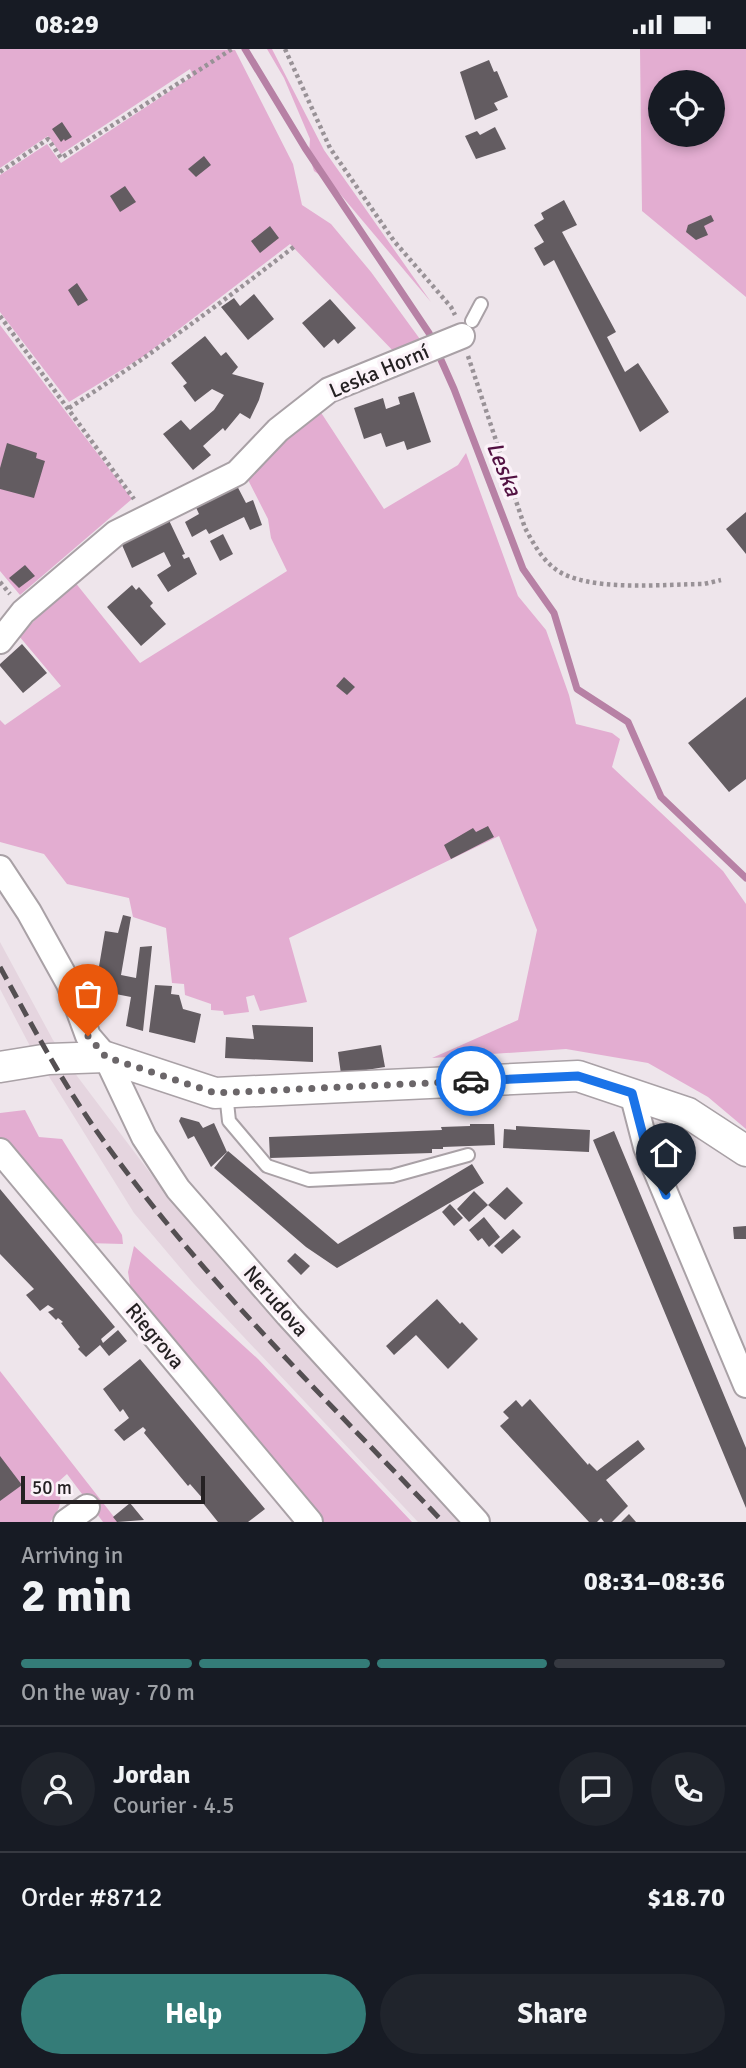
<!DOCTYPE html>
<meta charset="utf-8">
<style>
body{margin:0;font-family:Signika,sans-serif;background:#20242c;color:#f1f3f6;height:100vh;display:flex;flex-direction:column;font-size:26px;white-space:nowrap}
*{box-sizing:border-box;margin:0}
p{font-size:23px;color:#9ea1a6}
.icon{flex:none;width:38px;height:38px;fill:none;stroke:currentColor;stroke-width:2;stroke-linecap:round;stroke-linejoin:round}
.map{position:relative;height:1473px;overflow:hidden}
.details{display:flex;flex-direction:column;background:#171b24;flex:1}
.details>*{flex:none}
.fabs{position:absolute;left:648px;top:21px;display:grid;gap:14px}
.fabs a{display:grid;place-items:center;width:77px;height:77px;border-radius:50%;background:#171b24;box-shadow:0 4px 10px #0003;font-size:35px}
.scale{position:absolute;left:21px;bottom:18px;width:184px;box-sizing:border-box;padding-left:7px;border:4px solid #252123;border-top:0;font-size:19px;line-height:24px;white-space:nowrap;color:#252123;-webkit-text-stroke:5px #fbf2f8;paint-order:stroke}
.pin{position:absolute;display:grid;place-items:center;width:60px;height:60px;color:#fff;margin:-72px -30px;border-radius:50% 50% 50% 0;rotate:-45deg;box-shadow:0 0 7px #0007}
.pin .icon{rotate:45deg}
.courier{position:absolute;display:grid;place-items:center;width:70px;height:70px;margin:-35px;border:5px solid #1a73e8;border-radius:50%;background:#fff;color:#222;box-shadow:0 2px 9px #0007}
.headline em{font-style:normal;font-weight:700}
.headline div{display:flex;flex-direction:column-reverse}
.headline{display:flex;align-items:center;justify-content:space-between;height:119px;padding:0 21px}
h1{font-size:46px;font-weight:700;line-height:52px}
.bar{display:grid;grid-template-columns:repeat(4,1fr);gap:10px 7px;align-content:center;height:84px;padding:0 21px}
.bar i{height:9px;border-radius:5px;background:#363941}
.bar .selected{background:#347c78}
.bar p{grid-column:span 4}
.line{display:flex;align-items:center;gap:18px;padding:0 21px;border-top:2px solid #363941}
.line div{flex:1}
.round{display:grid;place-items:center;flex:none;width:74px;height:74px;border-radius:37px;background:#20242c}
.cta{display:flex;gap:14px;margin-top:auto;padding:14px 21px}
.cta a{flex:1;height:80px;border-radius:42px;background:#347c78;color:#fff;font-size:28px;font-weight:700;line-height:80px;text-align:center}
.cta a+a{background:#20242c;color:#f1f3f6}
.status{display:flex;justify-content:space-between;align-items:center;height:49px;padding:0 35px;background:#171b24;direction:ltr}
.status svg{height:19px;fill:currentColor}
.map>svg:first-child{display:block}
</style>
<div class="status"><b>08:29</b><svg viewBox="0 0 49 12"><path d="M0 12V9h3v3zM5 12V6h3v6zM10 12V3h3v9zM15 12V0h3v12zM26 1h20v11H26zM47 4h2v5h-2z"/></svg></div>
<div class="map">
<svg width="746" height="1473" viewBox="0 0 746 1473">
<rect width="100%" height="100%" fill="#eee5eb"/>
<path fill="#e5d5df" d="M0,893l53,98 24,36 86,114 58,70 55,60 192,202h-50l-224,-238 -60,-71 -104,-167 -30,-57z"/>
<path fill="#e3add1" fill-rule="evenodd" d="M0,0l235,1 58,114 9,41 29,19 40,48 54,74 -27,10 -108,-112 -146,112 -75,46 -69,-90v-137l47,-31 14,19 132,-87 -3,-7 -129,85 -13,-18 -48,32z
M267,0h5l52,101 107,152 -101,-120 -16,-11 -5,-16 1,-16 -26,-61z
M640,0h106v248l-104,-86zM660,33h52v53h-52z
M0,276l132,174 -112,96 -20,-24z
M318,359l66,101 74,-44 8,-12 52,143 28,34 23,65 7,29 36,9 8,6 -8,28 111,104 23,33v225l-38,-32 -60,-34 -82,-14 -134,9 86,-38 19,-90 -38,-94 -210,102 18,64 -47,9 -6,-16 -8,2 3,15 -25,3 -1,-4 -12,-1v-6l-26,-9 -1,-11 -12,-1 -6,-55 -33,-11 -4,-19 -62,-14 -23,-30 -44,-12v-122l5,5 56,-39 -42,-50 55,-55 66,82 147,-92 -16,-33 -3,-19 -24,-47z
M25,1061l14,27 23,2 60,96 1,9 -36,-1 -87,-105v-25z
M134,1197l124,113 154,163h-90l-190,-225 -4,-25z
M0,1322l118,151h-15l-36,-48 -9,8c4,17 4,26 -8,40h-50z"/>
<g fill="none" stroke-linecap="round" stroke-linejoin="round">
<path stroke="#b781a5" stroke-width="7" d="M245,0l60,99 124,185 25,56 69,180 31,44 23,76 51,33 33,75 85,81"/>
</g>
<path fill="#635c61" d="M489,11l5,12 3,-1 11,26 -14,6 4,7 -23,10 -15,-48z
M62,73l10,15 -7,4 -1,-2 -3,3 -9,-13z
M495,78l11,22 -30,10 -11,-23 12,-5 3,4z
M204,107l7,9 -15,12 -8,-8z
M125,137l11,16 -16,10 -10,-16z
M564,151l13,25 -15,7 54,100 -9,5 18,35 13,-9 31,49 -29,20 -86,-172 -10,6 -10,-18 10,-6 -10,-17 10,-6 -3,-6z
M711,166l3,6 -10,5 4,9 -12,5 -10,-8 2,-7z
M270,177l9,12 -19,15 -9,-12z
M77,234l11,17 -10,6 -10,-16z
M254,245l20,25 -26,21 -27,-33 13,-9 6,8z
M330,250l26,29 -18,16 -4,-5 -10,9 -22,-25z
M205,287l16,20 5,-4 12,15 -6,7 32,9 -5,17 -9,19 -10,-6 -15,18 -2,-3 -20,18 8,9 -18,15 -30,-36 18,-14 9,10 24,-20 10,-15 -12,-6 -17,13 -12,-16 4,-3 -16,-20z
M414,343l17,50 -24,8 -3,-9 -18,6 -5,-14 -17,6 -10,-31 29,-10 3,11 14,-5 -2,-7z
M7,394l30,10 -1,5 9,3 -11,37 -34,-9v-21z
M234,431l12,23 7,-3 9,25 -12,5 -6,-13 -35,17 -3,-5 -14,8 -7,-15 14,-8 -6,-13z
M746,463v42l-20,-25z
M166,465l19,40 -3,1 2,4 5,-2 8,17 -29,18 -11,-17 14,-9 -7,-14 -32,16 -13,-30z
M223,485l10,20 -13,7 -10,-20z
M25,516l10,11 -16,12 -10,-10z
M132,536l4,5 3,-3 14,16 -3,3 16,18 -25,22 -34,-39z
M22,595l25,29 -24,20 -23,-27v-2z
M344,628l11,10 -8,8 -11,-9z
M746,648v82l-17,13 -41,-49z
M488,777l6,11 -43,22 -7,-14 29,-17 3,4z
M123,866l8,2 -10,58 15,3 4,-31 12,-1 -9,85 -17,-5 5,-29 -36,-7 10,-59 13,2z
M155,936l17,1 -1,8 8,1 4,14 18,5 -6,29 -46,-11z
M252,976l61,2v35l-88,-4 1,-21 28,2z
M381,996l4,22 -44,7 -3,-22z
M181,1068l18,5 4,6 11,-5 13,29 -16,15 -17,-31 -6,3 -9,-18z
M470,1075h24l1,21 -52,2v2h-11v4l-162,5 -1,-21 173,-7 -1,-3 29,-1z
M516,1077l74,4 -1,22 -86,-4 1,-19 12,1z
M614,1082l132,317v60l-153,-368z
M228,1102l110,93 134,-80 12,19 -147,85 -31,-21 -92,-79z
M507,1138l16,16 -18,17 -17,-15z
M0,1140l115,138 -14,12 2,4 15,-13 9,11 -18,15 -9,-11 -14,12 -8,-8 2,-2 -19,-24 2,-1 -5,-4 -2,2 -8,-8 6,-3 -6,-4 -8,6 -14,-16 8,-6 -34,-35z
M474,1142l14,14 -19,17 -12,-13z
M450,1155l13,14 -9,8 -12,-14z
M484,1168l16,20 -11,10 -7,-9 -4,3 -9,-11z
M746,1177v13h-12l-1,-12z
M513,1180l8,8 -19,17 -8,-8z
M295,1204l15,13 -9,9 -14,-14z
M437,1250l23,25 2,-2 16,17 -30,30 -32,-34 -22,20 -8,-9z
M140,1310l125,150 -17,13h-30l-16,-20 2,-2 -14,-16 -2,2 -44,-53 2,-3 -3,-3 -19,14 -10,-11 15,-12 -6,-9 -3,3 -17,-23z
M530,1350l58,66 1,-2 8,8 41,-31 7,9 -39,31 22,26 -16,16h-8l-3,-4 -4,4h-8l-89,-96 9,-8 -6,-6 13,-12 6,7z
M0,1407l22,29 -22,16z
M130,1454l14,17 -27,2 -4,-5z
M629,1465l7,8h-15z"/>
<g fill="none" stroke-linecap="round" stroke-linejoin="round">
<defs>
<path id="service" d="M472,272l9,-17
M226,1044l3,28 38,45 42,14 83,-4 76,-21"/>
<path id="minor" d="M0,592l23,-29 93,-79 121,-60 41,-43 51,-40 133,-54
M0,819l29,44 40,72 19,52 18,21 38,80 34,52 110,126 189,207
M632,1044l14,54 100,238
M0,1102l310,371
M66,1473l21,-15"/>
<path id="tertiary" d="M0,1018l49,-8 57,-2 109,36 363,-17 110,37 58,38"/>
</defs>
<use href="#service" stroke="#a9a1a6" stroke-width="16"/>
<use href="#minor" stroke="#a9a1a6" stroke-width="28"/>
<use href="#tertiary" stroke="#a9a1a6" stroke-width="33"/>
<path stroke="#999297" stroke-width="4.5" stroke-dasharray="3.5 3.5" stroke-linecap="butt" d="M285,0l45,99 64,93 57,66 4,8
M0,123l48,-33 13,19 171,-109
M0,267l134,183
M468,307l57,172c7,13 16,30 29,40 31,25 110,16 150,16l17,-4
M69,359c78,-50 152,-105 226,-162
M0,533l10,12"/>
<use href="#service" stroke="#fff" stroke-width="12"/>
<use href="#minor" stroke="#fff" stroke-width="24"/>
<use href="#tertiary" stroke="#fff" stroke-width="30"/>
<path stroke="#544f52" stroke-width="5" stroke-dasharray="14 7" stroke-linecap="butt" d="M0,918c29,53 57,106 91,156 101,146 230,271 352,399"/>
</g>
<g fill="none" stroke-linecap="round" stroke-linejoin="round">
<path stroke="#6b6669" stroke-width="7" stroke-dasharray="0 12.6" d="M88,987l18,21 109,36 256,-12"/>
<path stroke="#1a73e8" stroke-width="9" d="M471,1032l107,-5 54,17 14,54 20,48"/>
</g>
<g text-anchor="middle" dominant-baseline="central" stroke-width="7" stroke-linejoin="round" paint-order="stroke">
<g font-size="21" fill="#252123" stroke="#fbf2f8">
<text transform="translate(379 322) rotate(-23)">Leska Horní</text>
<text transform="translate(276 1252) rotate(49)">Nerudova</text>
<text transform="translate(155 1287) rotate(50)">Riegrova</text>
</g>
<g font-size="23" font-style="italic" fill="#521142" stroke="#fbf2f8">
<text transform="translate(504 420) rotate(68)">Leska</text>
</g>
</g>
</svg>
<div class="fabs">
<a><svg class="icon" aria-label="locate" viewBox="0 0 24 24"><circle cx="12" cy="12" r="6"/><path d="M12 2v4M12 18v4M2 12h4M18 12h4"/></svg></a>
</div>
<div class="scale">50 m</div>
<div class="pin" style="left:88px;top:987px;background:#ea580c"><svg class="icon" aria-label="bag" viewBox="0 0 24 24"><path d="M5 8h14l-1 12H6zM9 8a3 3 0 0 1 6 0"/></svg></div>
<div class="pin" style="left:666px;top:1146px;background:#1f2937"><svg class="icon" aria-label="home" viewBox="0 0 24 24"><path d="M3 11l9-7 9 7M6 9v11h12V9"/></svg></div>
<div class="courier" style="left:471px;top:1032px"><svg class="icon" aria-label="car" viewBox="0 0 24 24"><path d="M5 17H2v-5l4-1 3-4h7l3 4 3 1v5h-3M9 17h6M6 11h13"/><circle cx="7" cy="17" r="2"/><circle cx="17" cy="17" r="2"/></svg></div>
</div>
<section class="details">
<div class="headline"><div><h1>2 min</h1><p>Arriving in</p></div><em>08:31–08:36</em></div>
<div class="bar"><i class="selected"></i><i class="selected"></i><i class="selected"></i><i></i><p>On the way · 70 m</p></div>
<div class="line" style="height:126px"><a class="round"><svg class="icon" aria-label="person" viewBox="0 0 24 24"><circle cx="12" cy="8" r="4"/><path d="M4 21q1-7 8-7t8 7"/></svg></a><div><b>Jordan</b><p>Courier · 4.5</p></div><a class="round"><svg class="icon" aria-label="chat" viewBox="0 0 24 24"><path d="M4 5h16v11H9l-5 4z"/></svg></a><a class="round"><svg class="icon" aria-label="phone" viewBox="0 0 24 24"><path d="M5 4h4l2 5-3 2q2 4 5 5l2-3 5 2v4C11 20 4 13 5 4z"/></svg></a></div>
<div class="line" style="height:91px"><div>Order #8712</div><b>$18.70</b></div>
<div class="cta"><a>Help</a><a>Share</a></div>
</section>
